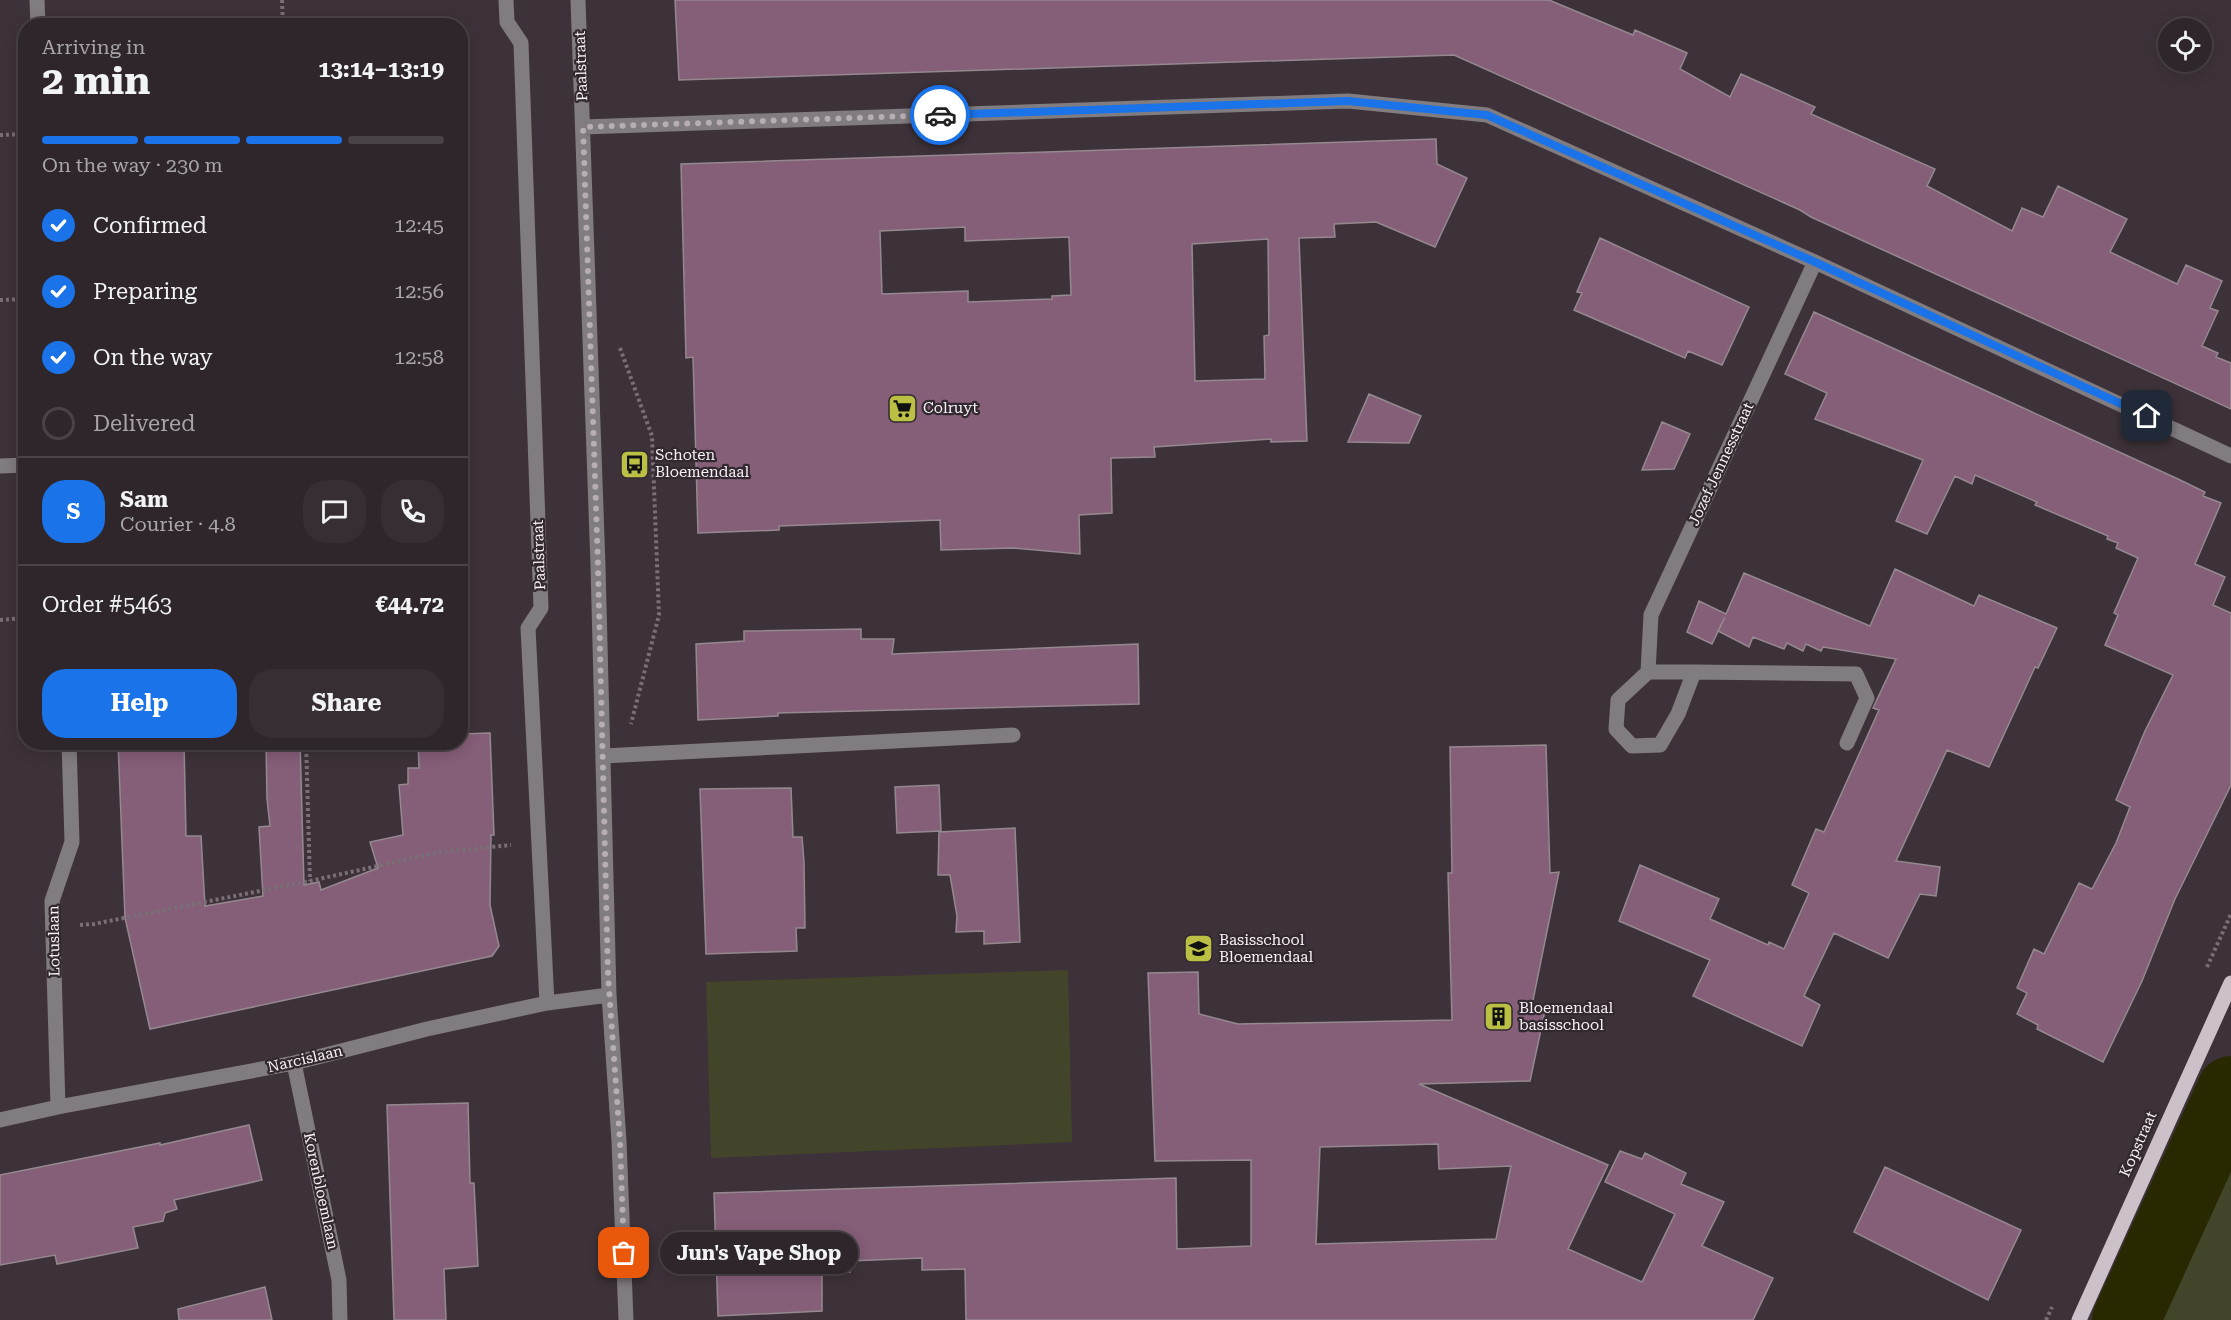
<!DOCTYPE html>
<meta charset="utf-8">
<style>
body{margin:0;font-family:"Roboto Serif",serif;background:#362e33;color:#f1f3f6;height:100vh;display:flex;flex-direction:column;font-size:22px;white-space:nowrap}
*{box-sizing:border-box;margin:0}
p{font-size:20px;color:#a7a5a9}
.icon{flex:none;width:33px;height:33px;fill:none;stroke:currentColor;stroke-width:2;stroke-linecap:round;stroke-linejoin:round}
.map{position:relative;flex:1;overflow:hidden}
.panel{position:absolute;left:18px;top:18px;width:450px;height:732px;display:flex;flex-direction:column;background:#2e262b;border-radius:24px;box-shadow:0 3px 15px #0003,0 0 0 2px #494347}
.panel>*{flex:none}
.controls{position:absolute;left:2158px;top:18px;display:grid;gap:12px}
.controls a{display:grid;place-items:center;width:54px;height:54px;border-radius:50%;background:#2e262b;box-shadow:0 3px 15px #0003,0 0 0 2px #494347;font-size:30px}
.pin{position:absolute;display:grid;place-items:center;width:51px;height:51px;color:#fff;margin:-26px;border-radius:12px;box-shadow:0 3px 9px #0006}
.courier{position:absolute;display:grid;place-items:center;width:60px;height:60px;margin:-30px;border:4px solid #1a73e8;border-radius:50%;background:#fff;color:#222;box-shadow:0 2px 8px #0007}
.bubble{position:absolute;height:42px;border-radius:21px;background:#2e262b;box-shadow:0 3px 15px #0003,0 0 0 2px #494347;font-size:20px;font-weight:700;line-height:42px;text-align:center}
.overview em{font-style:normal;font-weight:700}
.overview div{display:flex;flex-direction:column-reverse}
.overview{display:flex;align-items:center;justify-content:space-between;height:102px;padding:0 24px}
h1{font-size:39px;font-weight:700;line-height:45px}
.bar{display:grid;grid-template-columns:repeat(4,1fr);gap:9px 6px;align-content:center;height:72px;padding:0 24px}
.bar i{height:8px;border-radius:4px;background:#494347}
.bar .selected{background:#1a73e8}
.bar p{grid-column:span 4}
.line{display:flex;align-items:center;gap:15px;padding:0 24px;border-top:2px solid #494347}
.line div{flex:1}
.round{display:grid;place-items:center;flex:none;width:63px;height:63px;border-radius:24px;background:#362e33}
ol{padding:0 24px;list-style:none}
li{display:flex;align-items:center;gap:18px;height:66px}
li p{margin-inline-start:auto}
li .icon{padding:6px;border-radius:50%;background:#1a73e8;color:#fff;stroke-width:4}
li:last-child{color:#a7a5a9}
li i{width:33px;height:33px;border:3px solid #494347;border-radius:50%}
.button{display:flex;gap:12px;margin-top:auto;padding:12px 24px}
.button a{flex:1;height:69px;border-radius:24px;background:#1a73e8;color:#fff;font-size:24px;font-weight:700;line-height:69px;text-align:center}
.button a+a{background:#362e33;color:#f1f3f6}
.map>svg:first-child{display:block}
</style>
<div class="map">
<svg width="2231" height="1320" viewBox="0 0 2231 1320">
<rect width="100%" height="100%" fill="#3d3239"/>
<path fill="#43452a" d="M1068,970l4,172 -361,16 -5,-176z
M2231,1090v230h-105z"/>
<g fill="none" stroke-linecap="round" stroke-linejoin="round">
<path stroke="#282900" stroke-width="68" d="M2126,1320l105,-230"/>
</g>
<path fill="#855e78" stroke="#958990" stroke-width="1.5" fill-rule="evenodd" d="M675,0h874l84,35 2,-5 52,23 -7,16 50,28 11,-23 74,33 -4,7 124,55 -8,17 85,45 10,-23 21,9 15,-31 69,33 -17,33 67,32 9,-19 36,16 -12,27 8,3 -16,35 16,7 -2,4 15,6v46l-420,-192 -11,-7 -346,-155 -775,25z
M1436,139l1,25 30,14 -32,69 -59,-25 -42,2 1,13 -36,1 8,203 -36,1v-3l-117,8 1,10 -44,1 1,55 -33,2 1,39 -67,-6 -72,2 -1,-30 -161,6v4l-81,3 -5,-176 -7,1 -5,-194zM965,227v14l104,-4 2,58 -19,1v3l-84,3v-11l-86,3 -2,-63zM1268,239l1,96 -5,1 1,43 -70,2 -3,-137z
M1600,238l149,69 -27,58 -34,-14 -3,7 -111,-48 8,-17 -5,-1z
M1814,312l364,167 27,13 -2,4 18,7 -26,61 30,13 -12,28 18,8v172l-56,114 -33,82 -39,81 -66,-33 1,-4 -21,-11 10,-21 -10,-5 17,-39 10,5 35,-71 13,6 24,-46 14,-36 -14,-7 29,-69 28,-56 -68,-30 13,-30 -4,-2 24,-55 -22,-10 2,-5 -11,-4 1,-3 -73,-31 2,-3 -62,-27 -3,9 -17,-8 -28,58 -31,-13 27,-61 -108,-41 12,-26 -42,-19z
M1369,394l52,22 -12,27 -61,-1z
M1662,422l28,12 -16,35 -32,1z
M1895,569l79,37 5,-11 78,33 -19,40 -3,-1 -46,100 -42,-17 -51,111 44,6 -4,29 -16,-2 -32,64 -54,-25 -30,63 16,9 -18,41 -109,-50 17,-36 -91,-39 21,-56 79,34 -9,20 58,26 1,-3 15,7 25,-56 -17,-8 24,-56 8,3 55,-122 -6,-2 23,-49 -73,-12 -2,4 -15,-7 -3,7 -16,-8 -3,6 -31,-12 -4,10 -31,-16 7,-14 -13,27 -25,-12 12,-31 27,13 18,-41 126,53z
M861,629v10h33l-2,15 246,-10 1,60 -361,9v3l-80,4 -2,-76 48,-3v-10z
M490,733l4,102h-3l-1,70 9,41 -7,10 -342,73 -25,-111 -7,-176h66l2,94h15l4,70 58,-10 -4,-69 11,-1 -3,-27 -1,-57h34l4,143 15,-3 2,8 57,-22 -8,-26 33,-7 -4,-50 9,-1v-16h11l-1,-26h42v-8z
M1546,745l4,128 9,-1 -28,138 14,1 -15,70 -111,3 189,81 -40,84 74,33 33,-68 -70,-32 15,-31 22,8 3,-6 41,20 -5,11 43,18 -22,44 71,32 -20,42h-787l-1,-51 -43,1v-12l-72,3v11l-28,1v38l-104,5 -4,-123 462,-15 1,71 74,-3v-86l-96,1 -7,-188 50,-1 1,42 39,10 214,-4 -4,-147h4l-2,-126zM1438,1144l1,25 72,-3 -15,73 -180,5 4,-97z
M939,785l2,46 -44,2 -2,-46z
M791,788l2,49h9l2,25 1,66h-9l1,23 -91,3 -6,-165z
M1015,828l5,114 -36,2v-13l-28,1 1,-16 -7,-41h-12l1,-43z
M468,1103l2,80h4l4,83 -34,3 2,51h-52l-7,-215z
M249,1125l13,55 -88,20 3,9 -12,4 -2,8 -30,6 5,21 -81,16 -2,-9 -55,10v-90l160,-32v2z
M1885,1167l136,63 -33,70 -134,-68z
M265,1287l7,33h-93l-1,-11z"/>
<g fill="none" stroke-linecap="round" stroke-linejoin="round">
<path stroke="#796f75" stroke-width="4" stroke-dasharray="3 3" stroke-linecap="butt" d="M282,0l1,26
M0,135l26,-1
M0,300l26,-1
M620,348l32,88 7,179 -28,109
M0,620l26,-2
M306,742l4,139
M80,925l14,-1 216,-43 131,-29 70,-7
M2207,967l24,-53
M2046,1320l6,-13"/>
<path stroke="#817c7f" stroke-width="15" d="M37,0l1,26
M506,0l1,22 14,21 20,565 -13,20 19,375
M578,0l20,566 11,429 10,146 7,179
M583,127l765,-26 139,14 328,147 416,194
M1815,262l-164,353 -3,57 -30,28 -2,29 16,17 28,-1 18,-31 16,-42 162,2 11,24 -20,45
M0,466l26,-1
M1648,672h46
M603,756l410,-21
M294,1063l45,217 1,40
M58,1107l-6,-206 20,-59 -3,-100
M0,1120l58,-13 236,-44 133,-34 120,-26 62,-8"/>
<path stroke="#ccc1c8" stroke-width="15" d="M2079,1320l152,-337"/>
</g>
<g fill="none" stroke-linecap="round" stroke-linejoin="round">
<path stroke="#b6aeb3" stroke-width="6" stroke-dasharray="0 10.8" d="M624,1253l-4,-112 -12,-166 -10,-409 -15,-439 357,-12"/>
<path stroke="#1a73e8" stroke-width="8" d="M940,115l408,-14 139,14 328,147 332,154"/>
</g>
<defs>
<symbol id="supermarket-square" viewBox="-11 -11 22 22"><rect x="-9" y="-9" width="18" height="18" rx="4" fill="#bbc044" stroke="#32282f"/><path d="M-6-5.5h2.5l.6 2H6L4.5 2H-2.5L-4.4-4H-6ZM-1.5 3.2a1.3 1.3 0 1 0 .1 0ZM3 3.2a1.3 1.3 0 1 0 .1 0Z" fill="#111"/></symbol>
<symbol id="bus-square" viewBox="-11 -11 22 22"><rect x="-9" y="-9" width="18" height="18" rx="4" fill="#bbc044" stroke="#32282f"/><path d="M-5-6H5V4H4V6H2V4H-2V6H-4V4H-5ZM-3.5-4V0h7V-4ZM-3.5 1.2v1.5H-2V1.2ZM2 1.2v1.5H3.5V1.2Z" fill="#111"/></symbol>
<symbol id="school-square" viewBox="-11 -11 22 22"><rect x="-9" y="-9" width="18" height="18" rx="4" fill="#bbc044" stroke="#32282f"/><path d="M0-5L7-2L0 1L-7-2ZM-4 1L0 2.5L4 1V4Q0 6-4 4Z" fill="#111"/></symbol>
<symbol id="building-square" viewBox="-11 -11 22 22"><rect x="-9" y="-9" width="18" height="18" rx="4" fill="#bbc044" stroke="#32282f"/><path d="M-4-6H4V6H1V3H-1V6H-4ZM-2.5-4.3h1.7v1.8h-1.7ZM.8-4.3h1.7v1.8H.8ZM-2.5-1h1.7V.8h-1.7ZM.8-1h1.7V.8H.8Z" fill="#111"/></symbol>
</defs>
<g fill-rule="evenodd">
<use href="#supermarket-square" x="886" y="392" width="33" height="33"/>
<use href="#bus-square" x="618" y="448" width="33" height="33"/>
<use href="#school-square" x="1182" y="932" width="33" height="33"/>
<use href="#building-square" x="1482" y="1000" width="33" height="33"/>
</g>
<g text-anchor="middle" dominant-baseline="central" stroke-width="4.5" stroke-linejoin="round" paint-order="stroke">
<g font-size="15" fill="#f7f0f4" stroke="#32282f">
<text transform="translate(581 66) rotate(-92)">Paalstraat</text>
<text transform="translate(1721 464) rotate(-65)">Jozef Jennesstraat</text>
<text transform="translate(539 555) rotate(-92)">Paalstraat</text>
<text transform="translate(54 941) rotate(-91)">Lotuslaan</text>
<text transform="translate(305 1059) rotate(-13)">Narcislaan</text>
<text transform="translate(2138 1144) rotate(-66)">Kopstraat</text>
<text transform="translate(321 1191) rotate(78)">Korenbloemlaan</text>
</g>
<g font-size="15" fill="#f7f0f4" stroke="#32282f" text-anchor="start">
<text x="923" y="408">Colruyt</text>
<text x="655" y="455">Schoten<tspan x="655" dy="17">Bloemendaal</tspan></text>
<text x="1219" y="940">Basisschool<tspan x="1219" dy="17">Bloemendaal</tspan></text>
<text x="1519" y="1008">Bloemendaal<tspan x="1519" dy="17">basisschool</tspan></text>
</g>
</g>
</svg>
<div class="controls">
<a><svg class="icon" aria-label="locate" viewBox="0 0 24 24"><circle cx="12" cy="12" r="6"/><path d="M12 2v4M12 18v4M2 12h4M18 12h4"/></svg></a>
</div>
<div class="pin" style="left:624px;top:1253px;background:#ea580c"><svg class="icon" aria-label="bag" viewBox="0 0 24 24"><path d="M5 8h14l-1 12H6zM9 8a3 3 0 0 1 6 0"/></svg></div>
<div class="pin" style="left:2147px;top:416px;background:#1f2937"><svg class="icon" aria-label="home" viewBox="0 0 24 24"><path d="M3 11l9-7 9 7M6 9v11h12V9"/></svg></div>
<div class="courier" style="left:940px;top:115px"><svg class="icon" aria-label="car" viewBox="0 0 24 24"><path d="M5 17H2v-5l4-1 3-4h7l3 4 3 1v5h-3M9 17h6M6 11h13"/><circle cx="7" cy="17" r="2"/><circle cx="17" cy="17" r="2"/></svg></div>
<div class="bubble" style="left:660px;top:1232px;width:198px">Jun's Vape Shop</div>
<section class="panel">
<div class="overview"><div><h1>2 min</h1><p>Arriving in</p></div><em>13:14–13:19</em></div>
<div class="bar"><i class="selected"></i><i class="selected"></i><i class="selected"></i><i></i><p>On the way · 230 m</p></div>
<ol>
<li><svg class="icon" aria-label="check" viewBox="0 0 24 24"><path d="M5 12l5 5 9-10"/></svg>Confirmed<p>12:45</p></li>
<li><svg class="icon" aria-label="check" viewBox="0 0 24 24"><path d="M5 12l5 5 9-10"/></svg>Preparing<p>12:56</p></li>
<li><svg class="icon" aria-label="check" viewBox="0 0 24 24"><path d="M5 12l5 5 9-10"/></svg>On the way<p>12:58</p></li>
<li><i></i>Delivered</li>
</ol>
<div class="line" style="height:108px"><b class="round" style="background:#1a73e8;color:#fff">S</b><div><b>Sam</b><p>Courier · 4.8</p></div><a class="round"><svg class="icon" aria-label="chat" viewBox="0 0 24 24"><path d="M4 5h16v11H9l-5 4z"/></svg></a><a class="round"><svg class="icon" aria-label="phone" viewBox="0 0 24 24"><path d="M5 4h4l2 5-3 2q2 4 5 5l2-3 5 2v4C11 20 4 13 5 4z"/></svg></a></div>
<div class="line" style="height:78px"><div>Order #5463</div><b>€44.72</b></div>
<div class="button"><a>Help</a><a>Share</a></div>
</section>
</div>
